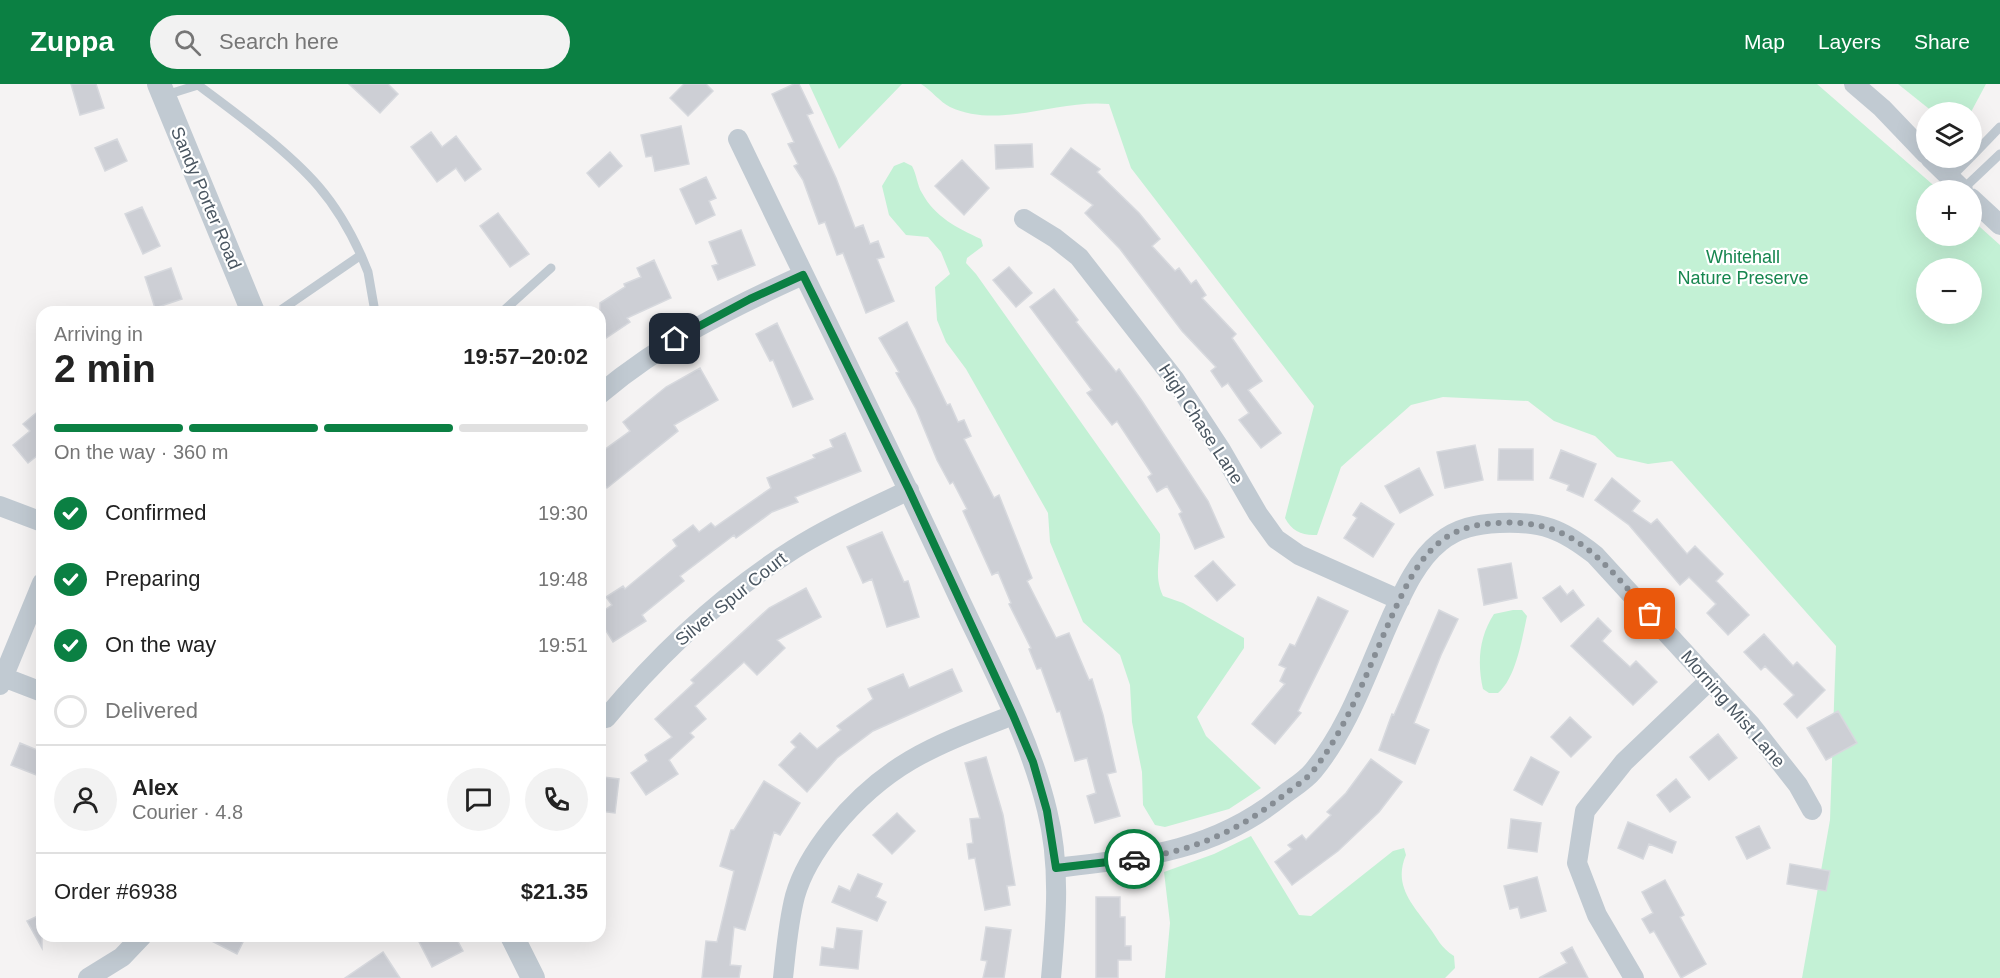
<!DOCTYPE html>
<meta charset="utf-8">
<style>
body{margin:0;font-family:Arial,sans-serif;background:#f2f2f2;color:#222;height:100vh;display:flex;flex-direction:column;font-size:22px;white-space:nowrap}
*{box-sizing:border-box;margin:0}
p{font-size:20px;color:#767676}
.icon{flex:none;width:33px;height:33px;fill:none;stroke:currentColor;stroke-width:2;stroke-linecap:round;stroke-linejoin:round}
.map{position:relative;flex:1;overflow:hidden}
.sheet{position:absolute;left:36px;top:222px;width:570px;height:636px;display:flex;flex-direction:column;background:#fff;border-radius:18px;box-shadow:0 6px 24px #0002}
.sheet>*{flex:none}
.buttons{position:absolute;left:1916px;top:18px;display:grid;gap:12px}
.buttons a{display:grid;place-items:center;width:66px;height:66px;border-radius:50%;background:#fff;box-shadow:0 6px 24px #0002;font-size:30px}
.pin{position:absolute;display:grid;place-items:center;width:51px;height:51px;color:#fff;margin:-26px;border-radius:12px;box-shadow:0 3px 9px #0006}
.courier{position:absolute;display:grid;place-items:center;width:60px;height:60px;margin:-30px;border:4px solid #0b8043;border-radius:50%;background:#fff;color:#222;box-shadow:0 2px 8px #0007}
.head em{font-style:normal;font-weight:700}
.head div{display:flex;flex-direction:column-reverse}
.head{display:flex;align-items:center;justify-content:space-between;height:102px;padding:0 18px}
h1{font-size:39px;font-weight:700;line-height:45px}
.bar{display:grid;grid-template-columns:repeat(4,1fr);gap:9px 6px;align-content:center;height:72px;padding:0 18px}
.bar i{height:8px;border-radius:4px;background:#e0e0e0}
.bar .current{background:#0b8043}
.bar p{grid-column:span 4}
.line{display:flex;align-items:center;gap:15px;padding:0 18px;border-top:2px solid #e0e0e0}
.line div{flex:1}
.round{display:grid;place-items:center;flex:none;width:63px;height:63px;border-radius:32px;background:#f2f2f2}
ol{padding:0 18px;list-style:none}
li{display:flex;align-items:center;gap:18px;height:66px}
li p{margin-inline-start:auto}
li .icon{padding:6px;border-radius:50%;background:#0b8043;color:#fff;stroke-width:4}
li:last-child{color:#767676}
li i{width:33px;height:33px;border:3px solid #e0e0e0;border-radius:50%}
header{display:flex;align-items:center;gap:36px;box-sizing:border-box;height:84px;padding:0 30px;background:#0b8043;color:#fff}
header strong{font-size:28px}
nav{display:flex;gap:33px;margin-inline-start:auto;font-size:21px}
.search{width:420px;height:54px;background:#f2f2f2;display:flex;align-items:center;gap:15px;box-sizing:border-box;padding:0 21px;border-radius:33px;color:#767676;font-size:22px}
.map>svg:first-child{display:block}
</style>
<header>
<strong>Zuppa</strong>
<div class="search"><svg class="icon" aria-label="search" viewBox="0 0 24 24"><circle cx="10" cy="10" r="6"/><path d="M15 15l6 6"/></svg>Search here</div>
<nav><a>Map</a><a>Layers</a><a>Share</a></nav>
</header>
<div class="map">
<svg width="2000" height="894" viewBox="0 0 2000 894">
<rect width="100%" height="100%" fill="#f5f3f3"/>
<path fill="#c3f1d5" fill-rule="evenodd" d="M809,0h93l-63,65z
M921,0h896l122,106h-13v46h45v-17l29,26v733h-198l28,-158 6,-174 -164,-185 -24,3 -31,-7 -22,-21 -41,-15 -26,-20 -85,-4 -32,8 -70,62 -24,68c-15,1 -25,-4 -32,-17l29,-112 -183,-238 -22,-64c-52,-5 -109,26 -159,3 -10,-5 -19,-17 -29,-23zM1926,184h45v46h-45z
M1898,0h88l-15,28h-38z
M904,78l8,4c5,9 5,19 10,27 13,24 35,35 59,46l2,7 -16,12 -1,5 10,11 184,260c1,24 -7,41 3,62l20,7 61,35v10l-47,69 9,19 55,52 -32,21 -64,18 -10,-2 -12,-20 -1,-33 -10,-50 -2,-37 -10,-30 -37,-33 -33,-80 -2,-29 -82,-144 -20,-27 -9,-22 -2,-33 15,-13 -9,-22 -13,-15 -22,-2 -17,-20 -7,-29 12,-20z
M1513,526h9l5,6c-5,23 -11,62 -29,77h-9l-6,-4c-6,-26 -4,-52 11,-75z
M1251,752l48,79 12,1 82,-65 11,-3 2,7c-13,30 6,49 23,72 9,12 11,20 25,29l1,12 -10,10h-280l5,-55 -6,-51 50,-18z"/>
<path fill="#cdcfd5" stroke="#d7d9de" stroke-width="1.5" d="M71,0h25l8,24 -24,7z
M349,0h39l10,10 -18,19z
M684,0h22l7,7 -25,25 -18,-18z
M794,0h5l14,29 -6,2 29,63 19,50 8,-3 7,19 8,-3 6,16 -7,2 17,42 -28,12 -23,-60 -6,2 -12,-33 -6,2 -16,-44 -9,-14 4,-2 -10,-20 6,-2 -22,-48z
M681,42l8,38 -34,7 -3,-15 -6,1 -5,-22z
M431,48l11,15 14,-11 25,33 -16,12 -9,-13 -19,14 -26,-35z
M117,55l10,22 -22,10 -10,-23z
M1032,60l1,23 -37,2 -1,-24z
M1071,64l29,21 -3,3 42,41 21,26 -8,7 23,25 4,-3 12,16 5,-4 10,15 -4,3 34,36 -4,4 30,43 -14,9 33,43 -20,15 -22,-28 10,-7 -21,-30 -6,4 -11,-16 5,-4 -34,-36 -62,-82 -35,-36 8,-8 -42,-31z
M610,68l12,14 -23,21 -12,-14z
M962,76l27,28 -25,27 -29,-29z
M706,93l10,21 -7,3 6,14 -19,9 -16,-35z
M142,123l18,39 -17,8 -18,-40z
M498,129l31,41 -19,13 -30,-41z
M741,146l14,35 -37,15 -6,-14 6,-2 -9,-22z
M654,176l17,38 -44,20 3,4 -30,20v-39l25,-16 -1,-3 17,-7 -4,-9z
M1009,183l23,26 -16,14 -23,-27z
M171,184l11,31 -27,9 -10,-31z
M1054,205l24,31 -2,2 40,50 3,-3 23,32 66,100 16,36 -29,12 -16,-35 3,-2 -15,-26 -10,6 -9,-15 4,-3 -35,-53 -5,4 -25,-32 5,-3 -62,-83z
M907,238l40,83 3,-1 8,18 6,-2 7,16 -7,3 30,59 5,-3 33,83 -5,3 29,57 13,-5 20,47 3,-1 11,36 13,57 -9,2 13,42 -25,7 -8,-27 9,-3 -9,-35 -12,3 -15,-50 -3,1 -16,-44 -4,1 -8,-20 2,-1 -22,-44 2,-1 -13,-31 -6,3 -29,-64 4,-2 -14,-27 -3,2 -13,-24 -21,-51 -20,-36 3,-1 -20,-34z
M777,239l36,76 -20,8 -20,-47 -3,1 -14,-27z
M700,284l18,32 -44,25 4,6 -71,57 -7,-9v-26l30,-22 -7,-9 43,-35z
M42,324v44l-14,11 -15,-18 17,-14 -7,-7z
M845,349l16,38 -66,26 3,5 -26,10 -36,26 -2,-3 -54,41 4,5 -42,34 4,6 -33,21 -13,-21v-8l12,-8 -6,-8 17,-11 2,3 52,-43 -4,-6 20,-15 6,7 12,-9 4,4 56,-39 -4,-10 48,-20 -2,-3 20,-8 -3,-7z
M1475,361l8,35 -38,8 -8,-36z
M1499,365h34v31h-35z
M1561,366l35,14 -13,33 -16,-7 2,-5 -19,-7z
M1419,384l14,27 -33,18 -15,-27z
M1612,394l28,23 -8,10 19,13 6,-5 30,35 8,-8 28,28 -7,7 33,34 -21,20 -21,-22 9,-9 -27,-27 -9,8 -51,-60 -34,-25z
M1361,419l33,21 -21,33 -29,-19 13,-20 -4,-3z
M882,448l22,50 4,-1 11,36 -32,10 -15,-48 -9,4 -16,-36z
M1213,477l22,24 -18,16 -22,-25z
M1511,479l6,35 -33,7 -6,-36z
M1560,502l7,9 6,-5 11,15 -23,17 -18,-24z
M806,504l15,29 -44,23 8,8 -28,27 -13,-13 -49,44 11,13 -16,14 4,4 -25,23 9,14 -32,21 -15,-22 17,-12 -3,-6 27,-18 -17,-18 39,-36 -3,-3 78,-72z
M1318,513l30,14 -50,100 3,2 -26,31 -23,-20 33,-40 -5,-3 6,-13 -7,-3 11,-21 5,2z
M1439,526l19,9 -17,36 -27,68 15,7 -14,34 -36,-14 13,-36 2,1z
M1598,534l13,13 -9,10 28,26 6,-6 21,21 -24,23 -62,-59z
M1764,550l29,32 4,-4 28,28 -28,28 -13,-14 10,-9 -29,-29 -4,4 -17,-18z
M952,585l10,22 -89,40 -36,27 -30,34 -28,-27 17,-18 -5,-5 9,-9 17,16 24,-19 -4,-4 36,-27 -5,-10 35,-15 6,14z
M1838,627l19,32 -31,17 -19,-32z
M1570,633l21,20 -20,20 -20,-20z
M1718,650l19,24 -28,22 -19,-23z
M20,659l22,9v16l-3,8 -28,-11z
M986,673l17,58 12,70 -8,1 3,19 -25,5 -10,-52 -6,1 -2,-15 6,-1 -3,-24 10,-1 -15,-55z
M1531,673l28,15 -17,33 -28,-15z
M1371,675l31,23 -23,30 -41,39 -46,34 -17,-23 17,-13 -4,-4 14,-10 4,5 25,-25 -4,-3 19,-19z
M603,693l16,2 -4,34 -15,-2v-30z
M1676,695l14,18 -20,15 -13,-17z
M764,697l36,22 -20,32 -6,-3 -29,98 -11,-3 -4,38 11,1 -2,12h-37l4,-37 11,1 17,-71 -14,-5 11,-36h3z
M897,729l18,18 -23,23 -19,-19z
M1511,735l30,4 -4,29 -29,-4z
M1628,738l48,20 -4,11 -23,-9 -6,15 -25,-11z
M1759,742l11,22 -23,11 -11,-22z
M1790,780l40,7 -4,20 -39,-7z
M858,790l24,10 -6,13 10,5 -9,19 -45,-19 7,-16 11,5z
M1537,793l9,34 -25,7 -3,-11 -8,2 -6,-23z
M1665,796l19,35 -4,2 26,47 -25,14 -27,-47 -4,2 -8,-14 11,-6 -11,-21z
M1096,813h24v20h5v29h6v14h-13v18h-22z
M42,830v34l-15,-27z
M986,843l25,3 -7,48h-21l4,-17 -6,-1z
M837,844l25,3 -4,38 -38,-4 2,-18 12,2z
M202,852h44l-9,18z
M416,852h25l3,5 11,-5 8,15 -31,16z
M1572,863l16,31h-49l28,-15 -6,-10z
M383,868l17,26h-55z"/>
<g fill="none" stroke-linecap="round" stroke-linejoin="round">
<path stroke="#c1cad2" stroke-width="9" d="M166,11l32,-10c39,29 90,66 121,102 18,21 31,44 42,68l-83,57
M1971,73l29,-30
M1950,94l20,-20
M1962,106l38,-36
M361,171l7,17 7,40
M502,228l49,-44"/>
<path stroke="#c1cad2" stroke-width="20" d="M1854,0l28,24 44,46
M738,55c71,148 145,295 214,444 34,74 76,148 95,227 14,55 9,112 4,168
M1930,74l33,32
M1971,114l29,27
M1024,135l31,19 24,19 96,123 46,70 37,64 18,25 23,16 101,45
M600,310c62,-52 130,-86 203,-119
M0,422l42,16
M3,593l39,15
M0,601l42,-102
M606,634c54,-65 117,-124 188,-169 36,-23 76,-40 115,-59
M1056,784c84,-10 156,-16 225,-71 10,-8 24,-16 32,-26 36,-43 55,-102 78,-153 12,-26 26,-58 49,-76 17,-14 37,-18 59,-19 43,-2 63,6 96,32l155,169 48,61 14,25
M88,894l34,-21 20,-21
M783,894c3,-27 5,-55 12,-82 7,-25 22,-48 38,-68 54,-66 103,-83 180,-113
M1634,894l-37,-63 -20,-52 8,-52 39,-49 86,-82"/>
<path stroke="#c1cad2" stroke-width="24" d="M159,0l94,228
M512,852l21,42"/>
</g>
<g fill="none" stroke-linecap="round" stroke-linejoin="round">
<path stroke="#868d94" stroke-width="6" stroke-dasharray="0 10.8" d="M1134,775c57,-7 107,-29 151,-65 9,-7 21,-14 28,-23 35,-44 55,-102 78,-153 12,-26 26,-58 49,-76 17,-14 37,-18 59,-19 75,-5 105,40 151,91"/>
<path stroke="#0b8043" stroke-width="8" d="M675,255l75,-40 53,-24 106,215 104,225 20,47 14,49 9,57 78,-9"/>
</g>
<g text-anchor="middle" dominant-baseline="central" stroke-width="4.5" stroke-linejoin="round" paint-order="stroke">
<g font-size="18" fill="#4a5661" stroke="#fff">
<text transform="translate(206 114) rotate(67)">Sandy Porter Road</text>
<text transform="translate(1201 340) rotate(57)">High Chase Lane</text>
<text transform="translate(731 515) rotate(-39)">Silver Spur Court</text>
<text transform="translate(1733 625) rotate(49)">Morning Mist Lane</text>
</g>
<g font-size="18" fill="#17864f" stroke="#fff">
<text x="1743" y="173">Whitehall<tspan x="1743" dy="21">Nature Preserve</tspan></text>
</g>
</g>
</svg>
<div class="buttons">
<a><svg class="icon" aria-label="layers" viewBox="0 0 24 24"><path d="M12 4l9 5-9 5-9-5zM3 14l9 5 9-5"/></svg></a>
<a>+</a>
<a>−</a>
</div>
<div class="pin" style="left:1650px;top:530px;background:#ea580c"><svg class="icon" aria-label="bag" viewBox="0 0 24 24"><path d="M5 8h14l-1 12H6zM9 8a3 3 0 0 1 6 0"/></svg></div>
<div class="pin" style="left:675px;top:255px;background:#1f2937"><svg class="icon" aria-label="home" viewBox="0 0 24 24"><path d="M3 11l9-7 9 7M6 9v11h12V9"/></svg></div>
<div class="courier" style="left:1134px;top:775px"><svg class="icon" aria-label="car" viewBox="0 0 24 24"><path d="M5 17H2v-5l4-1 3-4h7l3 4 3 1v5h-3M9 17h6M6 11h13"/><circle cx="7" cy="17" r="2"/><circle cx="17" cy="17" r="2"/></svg></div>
<section class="sheet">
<div class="head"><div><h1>2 min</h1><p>Arriving in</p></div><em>19:57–20:02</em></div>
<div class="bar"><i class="current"></i><i class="current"></i><i class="current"></i><i></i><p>On the way · 360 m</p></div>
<ol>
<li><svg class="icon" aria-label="check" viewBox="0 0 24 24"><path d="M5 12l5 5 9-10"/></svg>Confirmed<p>19:30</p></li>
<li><svg class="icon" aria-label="check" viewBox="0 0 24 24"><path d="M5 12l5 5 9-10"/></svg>Preparing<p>19:48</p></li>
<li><svg class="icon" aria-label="check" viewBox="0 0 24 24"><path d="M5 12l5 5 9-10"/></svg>On the way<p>19:51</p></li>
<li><i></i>Delivered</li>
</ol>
<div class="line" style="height:108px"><a class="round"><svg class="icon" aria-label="person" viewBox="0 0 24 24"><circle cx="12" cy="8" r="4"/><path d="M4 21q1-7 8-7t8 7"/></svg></a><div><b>Alex</b><p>Courier · 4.8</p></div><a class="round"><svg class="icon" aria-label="chat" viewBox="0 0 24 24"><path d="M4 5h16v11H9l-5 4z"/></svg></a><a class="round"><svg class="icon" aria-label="phone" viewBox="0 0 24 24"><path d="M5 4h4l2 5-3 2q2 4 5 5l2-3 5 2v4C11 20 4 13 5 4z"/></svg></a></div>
<div class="line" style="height:78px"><div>Order #6938</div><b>$21.35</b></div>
</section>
</div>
